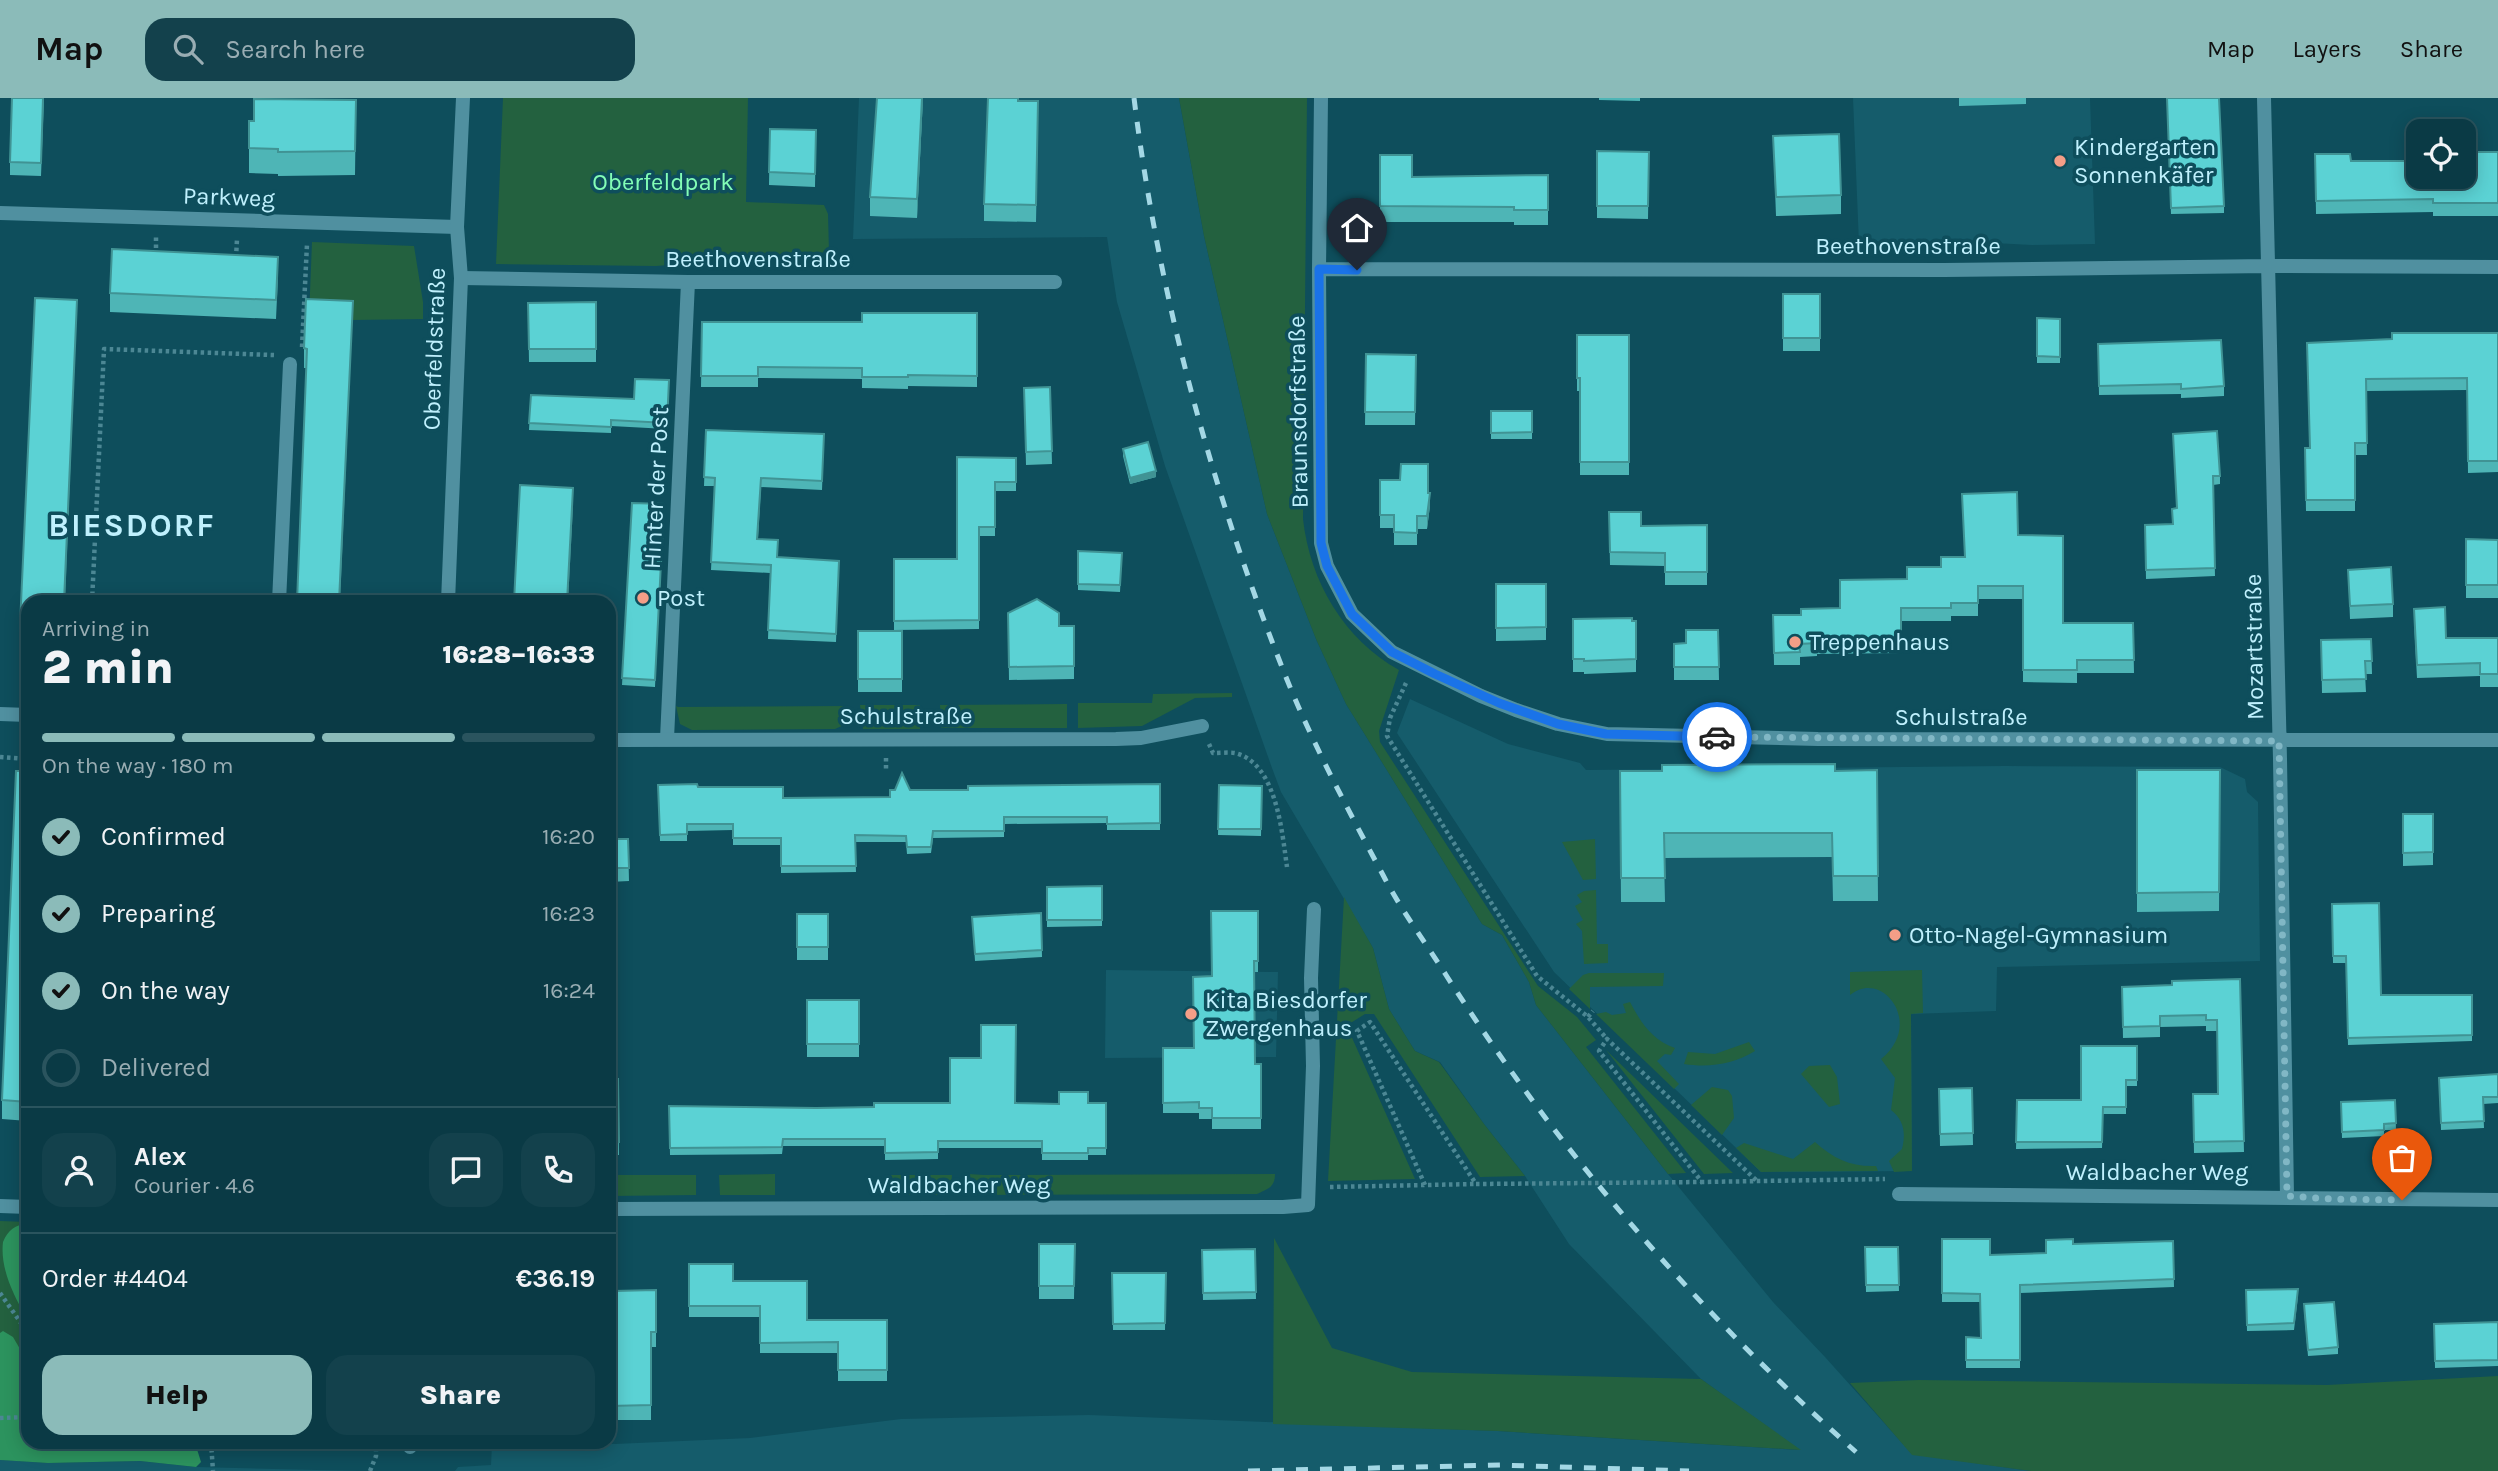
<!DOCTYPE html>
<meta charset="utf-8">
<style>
body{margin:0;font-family:Karla,sans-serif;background:#13414c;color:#f1f3f6;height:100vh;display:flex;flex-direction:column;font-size:26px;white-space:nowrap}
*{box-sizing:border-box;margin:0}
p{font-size:23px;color:#99adb3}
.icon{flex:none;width:38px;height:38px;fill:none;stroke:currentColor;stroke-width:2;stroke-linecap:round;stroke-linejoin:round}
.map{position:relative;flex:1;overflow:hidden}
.panel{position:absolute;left:21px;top:497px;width:595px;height:854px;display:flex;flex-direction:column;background:#0a3a45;border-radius:21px;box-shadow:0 4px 18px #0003,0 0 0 2px #2a545e}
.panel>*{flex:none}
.buttons{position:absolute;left:2406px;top:21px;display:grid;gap:14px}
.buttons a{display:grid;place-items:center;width:70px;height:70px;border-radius:14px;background:#0a3a45;box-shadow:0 4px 18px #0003,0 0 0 2px #2a545e;font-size:35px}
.pin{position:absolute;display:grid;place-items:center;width:60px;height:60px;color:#fff;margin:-72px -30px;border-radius:50% 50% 50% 0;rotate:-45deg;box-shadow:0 0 7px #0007}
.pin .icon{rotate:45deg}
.courier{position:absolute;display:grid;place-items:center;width:70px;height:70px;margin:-35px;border:5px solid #1a73e8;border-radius:50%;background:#fff;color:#222;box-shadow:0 2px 9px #0007}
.overview em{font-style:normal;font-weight:800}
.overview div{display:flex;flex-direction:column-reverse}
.overview{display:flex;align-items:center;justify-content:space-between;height:119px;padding:0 21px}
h1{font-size:46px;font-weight:800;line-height:52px}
.bar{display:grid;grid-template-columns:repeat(4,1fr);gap:10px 7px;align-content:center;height:84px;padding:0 21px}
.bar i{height:9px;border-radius:5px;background:#2a545e}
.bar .selected{background:#8bbbb9}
.bar p{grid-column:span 4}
.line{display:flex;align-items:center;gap:18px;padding:0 21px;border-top:2px solid #2a545e}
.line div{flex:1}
.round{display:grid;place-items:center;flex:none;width:74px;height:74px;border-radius:21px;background:#13414c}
ol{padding:0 21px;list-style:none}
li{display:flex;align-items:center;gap:21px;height:77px}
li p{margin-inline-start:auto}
li .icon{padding:7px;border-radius:50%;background:#8bbbb9;color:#111;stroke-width:4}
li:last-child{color:#99adb3}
li i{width:38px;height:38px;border:4px solid #2a545e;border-radius:50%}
.button{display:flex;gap:14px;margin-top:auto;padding:14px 21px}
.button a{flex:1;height:80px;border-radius:21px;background:#8bbbb9;color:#111;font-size:28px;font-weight:800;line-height:80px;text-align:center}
.button a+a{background:#13414c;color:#f1f3f6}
header{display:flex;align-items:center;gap:42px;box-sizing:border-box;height:98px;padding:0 35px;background:#8bbbb9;color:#111}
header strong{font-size:33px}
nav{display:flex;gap:38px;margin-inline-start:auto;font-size:24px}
.search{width:490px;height:63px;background:#13414c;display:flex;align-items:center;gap:18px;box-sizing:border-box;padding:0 24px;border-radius:21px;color:#99adb3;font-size:26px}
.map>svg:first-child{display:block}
</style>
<header>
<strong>Map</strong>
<div class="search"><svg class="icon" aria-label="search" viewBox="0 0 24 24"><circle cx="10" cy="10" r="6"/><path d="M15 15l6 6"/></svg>Search here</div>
<nav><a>Map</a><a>Layers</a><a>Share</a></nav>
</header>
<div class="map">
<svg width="2498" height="1373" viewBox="0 0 2498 1373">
<rect width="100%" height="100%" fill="#0e4e5c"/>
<path fill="#155c6b" d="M859,0h320l25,138 63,278 49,125 30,65 136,220 20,11 27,47 7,23 132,169 105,128 52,55 87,97 119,17h-1576l3,-4 33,-2 1,-21h123l135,-6 151,-19 188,-4 409,16 301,19 -98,-71 -132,-135 -44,-68 -41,-52 -44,-62 -25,-11 -26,-42 -16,-61 -92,-156 -9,-24 -107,-302 -48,-164 -10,-65 -254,2z
M1853,0h237l5,146 -63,1 -76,-4v4l-97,-1z
M1410,601l98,45 72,19 6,7 419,-4 215,1 25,12 2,13 11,10 2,159 -263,6 -1,44 -85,3 1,157 -151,1 -207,-200 -157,-239z
M1106,872l172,2 -2,85 -171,1z
M0,1362l48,3 92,-2 56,6 164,4h-360z"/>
<path fill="#23613f" d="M503,0h245l-2,104 78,3 4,9 1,38 -173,14 -160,-2z
M1179,0h128l-4,421c7,63 41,120 96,151l-20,61 1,11 158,244 39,31 19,23 -10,7 100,126 -18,1 -132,-169 -7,-23 -27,-47 -20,-11 -136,-220 -30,-65 -49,-125 -63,-278z
M312,144l102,4 9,56v17l-70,1 -44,-2z
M1232,595v4l-37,1 -53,28 -64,2v-25h74l1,-9z
M1067,606v24h-126l-1,-23z
M920,607v24h-57l-3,-24z
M676,608l2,1 171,-1 -5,19 -9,4 -143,1 -12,-6z
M1595,741l1,40 -13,1 -21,-38z
M1596,792l1,54h11v19l-24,1 -2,-33 -6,-7 7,-4 -8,-14 7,-4 -5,-7 7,-4z
M1344,799l29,51 16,61 26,42 24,11 45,62 41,52 -45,1 -106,-163h-9l-16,10v7l66,148 -87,2z
M1922,872l1,43 -12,1 1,157 -18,1 -5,-11 13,-12c4,-16 2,-29 -11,-39l4,-32 -14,-19c44,-35 1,-91 -31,-64v-23z
M1589,875h75l-1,13 -73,1v22l-21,-20 14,-14z
M1630,904c11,21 22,38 45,46l-4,7 -6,-1 -8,7 22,23 -5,5 -78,-75 10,-2 6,3 14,-2 -3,-9z
M1749,944l6,9c-22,13 -45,17 -71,13l4,-12 27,2z
M1606,952l127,123 -29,1z
M1830,967l7,12 3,27 -11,3 -28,-33 8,-8z
M1712,989l16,3 4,6 2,22 -12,17 -31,-30z
M1815,1044c19,17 36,25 61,24l2,5 -117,1 -25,-24 8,-5 49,16z
M775,1076v21h-55l-1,-20z
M968,1076l16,1 291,-1c0,13 -7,15 -18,20l-286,1z
M609,1077h87v20l-87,1z
M890,1077h62l-2,20h-58z
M0,1123l28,1v212l-28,1z
M1274,1140l58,110 80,24 289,7 100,71 -303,-19 -225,-7z
M2498,1278v95h-467l-119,-16 -62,-72 69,-3 408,5z"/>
<path fill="#2c935e" d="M28,1125v92h-3c-12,-21 -25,-47 -22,-73 5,-12 12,-17 25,-19z
M3,1233l10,6 14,24 1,81h170l-2,4 5,16 -5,5 -56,-6 -92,2 -48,-3v-127z"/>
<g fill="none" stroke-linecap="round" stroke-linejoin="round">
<path stroke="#4c8794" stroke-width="4.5" stroke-dasharray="3.5 3.5" stroke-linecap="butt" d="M156,157v-19
M236,160l1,-19
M302,249l5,-103
M92,504l12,-253 170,6
M1406,585l-16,35 -3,18 150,240 51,41 19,22
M1209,646l4,9c7,0 16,-1 22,0 42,10 47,80 52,114
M0,659l28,2
M886,660v13
M1588,919l5,-6
M1756,1082l-149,-141 -8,12 103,131 183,-3
M1425,1087l-68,-154 13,-9 106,162
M1330,1089l145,-3
M0,1195l28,40
M0,1320l28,-1
M211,1344l2,29
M211,1348l71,-4
M370,1373l6,-15v-14"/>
<path stroke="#5090a0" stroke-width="14" d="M279,504l11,-238
M0,616l28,1
M667,641l21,-457
M410,1349v-5"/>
<path stroke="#5090a0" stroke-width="14" d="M1321,0l-2,171 2,274 6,23 25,48 40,38 89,44 35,14 42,14 49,10 211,5 680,1
M2264,0l16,661 7,437
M0,115l457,14
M1319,171l625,1 324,-4 230,1
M461,180l227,4h367
M609,642l507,-1 25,-1 61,-12
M1899,1096l599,6
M0,1108l28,1
M609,1111l674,-2 25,-2 5,-139 -2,-88 3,-69"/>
<path stroke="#5090a0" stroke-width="14" d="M448,504l13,-324 -4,-51 6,-129"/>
<path stroke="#a4d8e5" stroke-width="5" stroke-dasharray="12 12" stroke-linecap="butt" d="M1134,0c24,193 75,383 146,564 28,73 66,144 103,213 18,35 42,67 63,100 116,181 250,335 410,477
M1248,1373l252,-6 189,6"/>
<path stroke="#4c8794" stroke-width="4.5" stroke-dasharray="3.5 3.5" stroke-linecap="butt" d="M1476,1086l226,-2"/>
</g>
<path fill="#4eb5b6" d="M44,0l-3,78 -31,-1v-13z
M877,0h46l-6,120 -47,-2v-19z
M1599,0h41v3l-41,-1z
M1959,0h67v6l-67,2z
M2167,0l57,108v7l-53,1z
M356,2l-1,75 -77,1v-2l-29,-1v-52h5z
M1018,3l20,18 -2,103 -52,-1v-17z
M770,31l46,1 -1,57 -46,-2z
M1773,38l68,59v19l-65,2z
M1597,53l52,1 -1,67 -51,-1z
M2498,54v64h-65v-4l-117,2 -1,-60 103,23z
M1380,57l32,22 136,-2v50h-34v-3h-134z
M278,178l-2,43 -166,-7v-19z
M1783,196h37v57h-37z
M596,204v60h-67l-1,-59z
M977,215v74l-69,-1v3l-46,-1v-9l-104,-1v9h-57l1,-65h160z
M2037,220l23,1v44h-23z
M77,221l-49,283v43l-8,-1v-19z
M353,222l-46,48h-3v-20z
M2498,235v139l-30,1 -1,-83 -101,1 1,64h-12v56h-49l-1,-63h4l83,-109z
M1577,237h52v140h-49v-84h-3z
M2098,246l126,42v10l-43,2v-4l-82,1z
M1366,256l50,1 -1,70h-50z
M669,282l-2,49 -56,-3v7l-82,-3 2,-35 103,4z
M1050,289l2,77 -26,1 -2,-77z
M1491,313h41v28h-41z
M706,332l118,4 -2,56 -61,-3 -3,52 20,19 61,3 -3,81 -68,-3 2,-66 -59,-3 4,-84h-11z
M2173,336l47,42v8l-7,1 2,91 -69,3 -1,-54 27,-1 5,-16z
M1123,351l33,28 -26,7 -7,-28z
M957,359l59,1v33h-21v45h-16v93l-85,1v-71h63z
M1380,382l48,13 2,13 -3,23h-10v16h-23v-17h-14z
M1962,396l56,41 45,88h70l1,50h-57v10l-54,-1v-83h-45v17h-27v5h-50v32l-84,1v2l-17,1v8h-26l-1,-50h28l39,-7 125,-51z
M632,405l32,1 -9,183 -33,-2z
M1609,414l32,14 66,-1v60h-42v-19l-55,-1z
M2466,441l32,1v58h-32z
M1078,453l44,2 -2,39 -42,-2z
M2348,472l45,34v13l-43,2z
M1496,486h50v56l-50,1z
M1008,515l51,13h15v53l-65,1z
M1573,521l63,2v51l-52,2v-2h-11z
M2414,524l32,16h52v49h-18v-11l-63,2z
M1718,532l1,50h-45v-36l12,-1z
M858,533h44v61h-44z
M2371,541l1,35h-7l1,18 -44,1 -1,-53z
M1877,672l1,131h-45l-1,-44 -168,1 1,44h-44l-1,-131z
M2137,672h83l-1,141 -82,1z
M28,673v350l-26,-2v-19z
M1160,686v46h-53v-7l-103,1v13l-71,1 -2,15 -24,1 -1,-12h-51l1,30 -75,1v-28h-48v-15l-46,1v10h-27l-2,-56 40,2 85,11 107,-1 20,-7h58z
M1219,687l43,1 -1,50 -43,-1z
M2403,716h30v51l-30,1z
M609,741h19l1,42 -20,1z
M1102,788v40l-55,1v-40z
M2332,806l49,91h91v46l-124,4 -2,-82h-13z
M1258,813v61h-4l1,92h6v65h-49v-10h-13v-6h-36v-65h31l17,-72z
M1041,815l1,44 -67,4 -3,-44z
M797,816h31v46h-31z
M2240,881l4,173 -50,1 -1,-59h25l-1,-63h-11v-5l-46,1v10l-37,1 -1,-51 50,-2z
M807,902h52v57h-52z
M2137,948v40h-11v28h-23l-1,34 -86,1 1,-49h64z
M609,972l4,9h5l1,76h-10z
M2498,976v29l-15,1 1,24 -43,2 -2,-52z
M1972,990l1,57 -33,1 -1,-57z
M2395,1002l1,30h-12v6l-42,2 -1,-36z
M1015,1005h91v52h-18v5h-46v-12h-104v11l-53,1v-14h-102l-1,8 -112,1 -1,-49 147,2z
M1942,1141l48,16 56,-2 27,-9 100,-3 1,46 -154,6v75h-54v-31l15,1 -1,-36h-38z
M1039,1146h36l-1,55h-35z
M1865,1149h33l1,44 -33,1z
M1255,1151l1,50 -53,1 -1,-50z
M689,1166l44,17 74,39h80v61h-49v-28h-78v-36h-71z
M1112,1175h54l-1,57h-52z
M656,1192v57h-5v73h-42v-47h5z
M2246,1192l52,6 -4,34 -47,1z
M2304,1212l34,37v7l-30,2z
M2498,1224v44l-63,2 -1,-44z"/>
<path fill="#409394" d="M922,0h1l-6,120v-19z
M77,202l-12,302h-1z
M353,203l-13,301h-1z
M1156,373v6l-26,7v-6z
M573,390v19l-5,95h-1z
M1430,395v13l-3,23v-13z"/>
<path fill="#5bd2d4" stroke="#409394" stroke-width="2" d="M12,0h31l-2,65 -31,-1z
M877,0h45l-5,101 -47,-2z
M988,0h30v3h20l-2,104 -52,-1z
M2167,0h52l5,108 -53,2z
M254,1l102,1 -1,51 -77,1v-3l-29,-1v-27h5z
M770,31l46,1 -1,44 -46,-2z
M1839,36l2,61 -65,2 -3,-61z
M1597,53l52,1 -1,54h-51z
M2464,54h34v51h-65v-4l-117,2 -1,-47h35l1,7h67v16h46z
M1380,57h32v22l136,-2v35h-34v-3l-134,-1z
M112,151l166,8 -2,43 -166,-7z
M1783,196h37v44h-37z
M35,200l42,2 -13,302h-36v24l-8,-1z
M306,201l47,2 -14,301h-42l10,-253 -3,-1z
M596,204v47h-67l-1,-46z
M862,215h115v63l-69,-1v2h-46v-9l-104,-1v9h-57l1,-54h160z
M2037,220l23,1v38l-23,-1z
M2392,235h106v128h-30l-1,-83 -101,1 1,64h-12v57h-49l-1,-52h5l-3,-105 85,-4z
M1577,237h52v127h-49v-84h-3z
M2221,242l3,46 -43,3v-5l-82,2 -1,-42z
M1366,256l50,1 -1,57h-50z
M635,281l34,1 -2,43 -56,-3v7l-82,-4 2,-28 103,4z
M1050,289l2,64 -26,1 -2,-64z
M1491,313h41v21l-41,1z
M706,332l118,4 -2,47 -61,-3 -4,61 21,1 -1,17 62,4 -3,73 -68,-4 3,-65 -60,-3 4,-84 -11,-1z
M2217,333l3,45h-7l2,92 -69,2 -1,-45 28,-1 -1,-15 5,-1 -4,-74z
M1148,344l8,29 -26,7 -7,-29z
M957,359l59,1v24h-21v45h-16v93l-85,1v-62h63z
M1401,366h27v29h2l-3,23h-10v17l-23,-1v-17h-14v-35h20z
M520,387l53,3 -6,114h-53z
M2017,394l1,43 45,1v87h70l1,37h-57v10h-54v-84h-45v17h-27v5h-50v32l-84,1v2l-18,1 1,8 -26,1 -1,-38h28v-6l39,-1v-28l67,-1v-12h34v-10h24l-3,-63z
M632,405l32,1 -9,176 -33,-2z
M1609,414h32v14l66,-1v47h-42v-19l-55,-1z
M2466,441l32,1v45h-32z
M1078,453l44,2 -2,32 -42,-1z
M2391,469l2,37 -43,2 -2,-36z
M1496,486h50v43l-50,1z
M1037,501l22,14v13h15v40l-65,1 -1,-54z
M2445,509l1,31h52v36h-18v-11l-63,2 -3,-56z
M1632,520v3h4v38l-52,2v-2h-11v-40z
M1686,532h32l1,37h-45v-23l12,-1z
M858,533h44v48h-44z
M2371,541l1,22h-7l1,18 -44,1 -1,-40z
M1835,666v7l42,-1 1,106h-45l-1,-43h-168l1,45h-44l-1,-107h42v-6z
M2137,672h83l-1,122 -82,1z
M16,673h12v331l-26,-2z
M902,675l8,17h58v-4l192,-2v39l-53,1v-7h-103v14h-71l-2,16h-24l-1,-11 -51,-1 1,31h-75v-28h-48v-14h-46v10l-27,1 -2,-50 39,-1 1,3h85v11l107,-1v-7h5z
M1219,687l43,1 -1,43h-43z
M2403,716h30v38l-30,1z
M609,741h19l1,29h-20z
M1102,788v34h-55v-33z
M2379,805l2,92h91v40l-124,3 -2,-82h-13l-1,-52z
M1211,813h47v50h-4l1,103h6v54h-49v-10h-13v-6l-36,1v-55h31l-1,-71 19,-1z
M1041,815l1,37 -67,4 -3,-37z
M797,816h31v33h-31z
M2240,881l4,162 -50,1 -1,-48h25l-1,-74h-11v-5l-46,1v10l-37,1 -1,-40 50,-2v-4z
M807,902h52v44h-52z
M981,927h35l-1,78 44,1v-12h29v11h18v45h-18v5h-46v-12h-104v11l-53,1v-14h-102l-1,8 -112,1 -1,-42 147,2 58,-1v-4h76v-45h31z
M2081,948h56v34h-11v27h-23l-1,35h-86l1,-42h64z
M609,972h3l1,9h5l1,63h-10z
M2498,976v23h-15l1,24 -43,2 -2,-45z
M1972,990l1,45 -33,1 -1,-45z
M2395,1002l1,23 -12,1v6l-42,2 -1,-30z
M1942,1141h48v16l56,-2v-13l27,-1v5l100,-3 1,38 -154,6v75h-54v-23l15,1 -1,-44 -38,-1z
M1039,1146h36l-1,42h-35z
M1865,1149h33l1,38h-33z
M1255,1151l1,43 -53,1 -1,-43z
M689,1166h44v17h74v39h80v50h-49v-28l-78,1v-37h-71z
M1112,1175h54l-1,50 -52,1z
M2298,1191l-4,34 -47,2 -1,-35z
M656,1192v42h-5v73l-42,1v-33h5v-82z
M2334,1204l4,45 -30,3 -4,-46z
M2498,1224v38l-63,1 -1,-37z"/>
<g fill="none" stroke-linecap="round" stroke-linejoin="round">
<path stroke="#81b7c5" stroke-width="7" stroke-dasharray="0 12.6" d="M1717,639l562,4 8,455 45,3 70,1"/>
<path stroke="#1a73e8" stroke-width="9" d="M1357,172l-38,-1 2,274 6,23 25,48 40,38 43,22 64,29 59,21 48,10 111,3"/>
</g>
<g fill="#f49e87" stroke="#0e4e5c" stroke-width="2.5">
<circle cx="2060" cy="63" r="7"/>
<circle cx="643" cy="500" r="7"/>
<circle cx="1795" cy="544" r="7"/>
<circle cx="1895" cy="837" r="7"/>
<circle cx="1191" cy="916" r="7"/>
</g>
<g text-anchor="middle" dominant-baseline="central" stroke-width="7" stroke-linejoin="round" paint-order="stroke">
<g font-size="24" fill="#bff0fd" stroke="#0e4e5c" text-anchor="start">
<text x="2074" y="49">Kindergarten<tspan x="2074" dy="28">Sonnenkäfer</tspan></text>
<text x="657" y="500">Post</text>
<text x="1809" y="544">Treppenhaus</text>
<text x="1909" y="837">Otto-Nagel-Gymnasium</text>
<text x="1205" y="902">Kita Biesdorfer<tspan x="1205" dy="28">Zwergenhaus</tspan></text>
</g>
<g font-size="24" fill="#83fdb6" stroke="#0e4e5c">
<text x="663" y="84">Oberfeldpark</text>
</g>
<g font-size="24" fill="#bff0fd" stroke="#0e4e5c">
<text transform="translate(229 99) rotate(2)">Parkweg</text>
<text x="1908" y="148">Beethovenstraße</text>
<text x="758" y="161">Beethovenstraße</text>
<text transform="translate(434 251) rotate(-88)">Oberfeldstraße</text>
<text transform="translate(1298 314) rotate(-91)">Braunsdorfstraße</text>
<text transform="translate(656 390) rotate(-87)">Hinter der Post</text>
<text transform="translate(2254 549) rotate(-91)">Mozartstraße</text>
<text x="906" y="618">Schulstraße</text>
<text x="1961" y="619">Schulstraße</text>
<text x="2157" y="1074">Waldbacher Weg</text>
<text x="959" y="1087">Waldbacher Weg</text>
</g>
<g font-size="32" font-weight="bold" letter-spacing="2" fill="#bff0fd" stroke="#0e4e5c">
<text x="132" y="427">BIESDORF</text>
</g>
</g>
</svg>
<div class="buttons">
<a><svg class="icon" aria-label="locate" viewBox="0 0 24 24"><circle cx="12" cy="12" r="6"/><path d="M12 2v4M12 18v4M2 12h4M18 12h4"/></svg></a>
</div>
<div class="pin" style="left:2402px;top:1102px;background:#ea580c"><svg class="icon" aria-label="bag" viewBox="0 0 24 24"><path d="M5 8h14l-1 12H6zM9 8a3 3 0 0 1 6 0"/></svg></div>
<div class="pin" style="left:1357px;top:172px;background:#1f2937"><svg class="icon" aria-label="home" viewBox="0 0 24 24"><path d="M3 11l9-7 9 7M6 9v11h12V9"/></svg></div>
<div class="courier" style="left:1717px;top:639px"><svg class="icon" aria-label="car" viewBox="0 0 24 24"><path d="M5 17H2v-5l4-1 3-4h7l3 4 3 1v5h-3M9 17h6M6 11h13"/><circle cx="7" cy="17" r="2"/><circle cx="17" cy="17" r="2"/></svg></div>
<section class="panel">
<div class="overview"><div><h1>2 min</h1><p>Arriving in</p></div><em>16:28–16:33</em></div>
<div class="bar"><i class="selected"></i><i class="selected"></i><i class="selected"></i><i></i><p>On the way · 180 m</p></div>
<ol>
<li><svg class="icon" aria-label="check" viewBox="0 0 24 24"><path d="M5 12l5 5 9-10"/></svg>Confirmed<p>16:20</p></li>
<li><svg class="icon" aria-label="check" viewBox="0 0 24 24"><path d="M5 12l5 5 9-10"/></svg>Preparing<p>16:23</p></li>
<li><svg class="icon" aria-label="check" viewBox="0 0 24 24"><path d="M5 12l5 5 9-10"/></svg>On the way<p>16:24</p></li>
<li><i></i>Delivered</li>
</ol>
<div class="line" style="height:126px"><a class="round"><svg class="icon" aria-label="person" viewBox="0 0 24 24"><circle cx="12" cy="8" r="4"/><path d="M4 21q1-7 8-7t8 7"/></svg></a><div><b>Alex</b><p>Courier · 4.6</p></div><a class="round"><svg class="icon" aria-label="chat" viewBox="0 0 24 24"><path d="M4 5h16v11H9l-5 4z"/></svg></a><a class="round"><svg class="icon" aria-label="phone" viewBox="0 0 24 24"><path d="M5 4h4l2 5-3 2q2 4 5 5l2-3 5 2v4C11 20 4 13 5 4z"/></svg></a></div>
<div class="line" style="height:91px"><div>Order #4404</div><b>€36.19</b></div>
<div class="button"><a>Help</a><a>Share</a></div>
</section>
</div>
